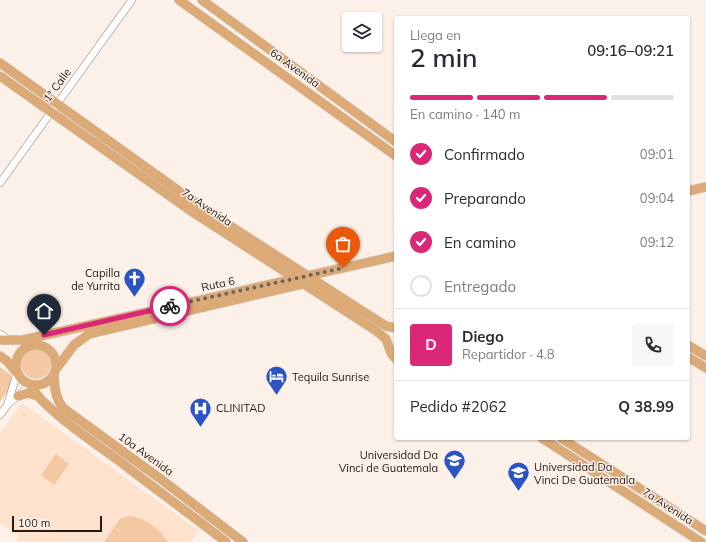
<!DOCTYPE html>
<html lang="es">
<meta charset="utf-8">
<style>
body{margin:0;font-family:Mulish,sans-serif;background:#f7f7f7;color:#2b2b33;height:100vh;display:flex;flex-direction:column;font-size:15px;white-space:nowrap}
*{box-sizing:border-box;margin:0}
p{font-size:13px;color:#7c7c81}
.icon{flex:none;width:22px;height:22px;fill:none;stroke:currentColor;stroke-width:2;stroke-linecap:round;stroke-linejoin:round}
.map{position:relative;flex:1;overflow:hidden}
.sheet{position:absolute;left:394px;top:16px;width:296px;height:424px;display:flex;flex-direction:column;background:#fff;border-radius:4px;box-shadow:0 1px 3px #0004}
.sheet>*{flex:none}
.buttons{position:absolute;left:342px;top:12px;display:grid;gap:8px}
.buttons a{display:grid;place-items:center;width:40px;height:40px;border-radius:4px;background:#fff;box-shadow:0 1px 3px #0004;font-size:20px}
.scale{position:absolute;left:12px;bottom:10px;width:90px;box-sizing:border-box;padding-left:4px;border:2px solid #241b13;border-top:0;font-size:11px;line-height:14px;white-space:nowrap;color:#241b13;-webkit-text-stroke:3px #fcf1e9;paint-order:stroke}
.pin{position:absolute;display:grid;place-items:center;width:34px;height:34px;color:#fff;margin:-41px -17px;border-radius:50% 50% 50% 0;rotate:-45deg;box-shadow:0 0 4px #0007}
.pin .icon{rotate:45deg}
.courier{position:absolute;display:grid;place-items:center;width:40px;height:40px;margin:-20px;border:3px solid #db2777;border-radius:50%;background:#fff;color:#222;box-shadow:0 1px 5px #0007}
.headline em{font-style:normal;font-weight:600}
.headline div{display:flex;flex-direction:column-reverse}
.headline{display:flex;align-items:center;justify-content:space-between;height:68px;padding:0 16px}
h1{font-size:26px;font-weight:600;line-height:30px}
.bar{display:grid;grid-template-columns:repeat(4,1fr);gap:6px 4px;align-content:center;height:48px;padding:0 16px}
.bar i{height:5px;border-radius:3px;background:#e1e1e2}
.bar .selected{background:#db2777}
.bar p{grid-column:span 4}
.line{display:flex;align-items:center;gap:10px;padding:0 16px;border-top:1px solid #e1e1e2}
.line div{flex:1}
.round{display:grid;place-items:center;flex:none;width:42px;height:42px;border-radius:4px;background:#f7f7f7}
ol{padding:0 16px;list-style:none}
li{display:flex;align-items:center;gap:12px;height:44px}
li p{margin-inline-start:auto}
li .icon{padding:4px;border-radius:50%;background:#db2777;color:#fff;stroke-width:4}
li:last-child{color:#7c7c81}
li i{width:22px;height:22px;border:2px solid #e1e1e2;border-radius:50%}
.map>svg:first-child{display:block}
</style>
<div class="map">
<svg width="706" height="542" viewBox="0 0 706 542">
<rect width="100%" height="100%" fill="#fcf1e9"/>
<path fill="#fde2cd" d="M22,403l177,128 -9,11h-174l3,-5 -19,-14v-90z"/>
<path fill="#f5c8a4" d="M21 364a15 15 0 1 1 30 0a15 15 0 1 1-30 0Z
M0,367l11,8v11l-11,16z
M56,454l13,10 -15,21 -13,-10z
M128,516c17,1 31,12 40,26h-64l16,-23z"/>
<g fill="none" stroke-linecap="round" stroke-linejoin="round">
<defs>
<path id="minor" d="M0,183l132,-183
M0,334l9,6
M8,403l9,-30
M0,415l8,-11 23,-19"/>
<path id="major" d="M179,0l217,156
M202,0l194,142
M0,63l204,146 152,98 30,19 10,2
M0,76l191,135 184,119 11,9 5,14 5,6
M688,191l18,-4
M0,340h23l373,-84
M16 365a20 20 0 1 1 40 0a20 20 0 1 1-40 0Z
M688,345l18,11
M0,356l7,5 9,11
M688,357l18,11
M56,369l18,-24 15,-11 218,-51
M54,374c0,12 1,24 9,34l99,72 81,62
M31,385c7,20 68,61 87,75 36,28 72,54 108,82
M18,396l9,-3 11,3
M542,438l159,104
M561,438l145,93"/>
</defs>
<use href="#minor" stroke="#937b68" stroke-width="8"/>
<use href="#major" stroke="#d3d1d0" stroke-width="10"/>
<use href="#minor" stroke="#fff" stroke-width="7"/>
<use href="#major" stroke="#dcaa76" stroke-width="9"/>
</g>
<g fill="none" stroke-linecap="round" stroke-linejoin="round">
<path stroke="#70665e" stroke-width="4" stroke-dasharray="0 7.2" d="M170,306l173,-38"/>
<path stroke="#db2777" stroke-width="5" d="M44,335l126,-29"/>
</g>
<defs>
<symbol id="church-pin" viewBox="-11 -11 22 30"><path d="M0 17L-7.5 6A9.5 9.5 0 1 1 7.5 6Z" fill="#2b54c3" stroke="#fcf1e9"/><path d="M-1.2-6h2.4v3.5h3.3v2.4h-3.3V6h-2.4V-.1h-3.3v-2.4h3.3Z" fill="#fff"/></symbol>
<symbol id="hotel-pin" viewBox="-11 -11 22 30"><path d="M0 17L-7.5 6A9.5 9.5 0 1 1 7.5 6Z" fill="#2b54c3" stroke="#fcf1e9"/><path d="M-6-4.5h1.5V1H6V5H4.5V3h-9V5H-6ZM-4 0a1.8 1.8 0 1 1 3.6 0ZM.5 0V-2.5h3Q6-2.5 6 0Z" fill="#fff"/></symbol>
<symbol id="hospital-pin" viewBox="-11 -11 22 30"><path d="M0 17L-7.5 6A9.5 9.5 0 1 1 7.5 6Z" fill="#2b54c3" stroke="#fcf1e9"/><path d="M-5-5h3v3.5h4V-5h3V5h-3V1.5h-4V5h-3Z" fill="#fff"/></symbol>
<symbol id="university-pin" viewBox="-11 -11 22 30"><path d="M0 17L-7.5 6A9.5 9.5 0 1 1 7.5 6Z" fill="#2b54c3" stroke="#fcf1e9"/><path d="M0-5L7-2L0 1L-7-2ZM-4 1L0 2.5L4 1V4Q0 6-4 4Z" fill="#fff"/></symbol>
</defs>
<g fill-rule="evenodd">
<use href="#church-pin" x="122" y="266" width="25" height="34"/>
<use href="#hotel-pin" x="264" y="364" width="25" height="34"/>
<use href="#hospital-pin" x="188" y="396" width="25" height="34"/>
<use href="#university-pin" x="442" y="448" width="25" height="34"/>
<use href="#university-pin" x="506" y="460" width="25" height="34"/>
</g>
<g text-anchor="middle" dominant-baseline="central" stroke-width="3" stroke-linejoin="round" paint-order="stroke">
<g font-size="11" fill="#241b13" stroke="#fcf1e9">
<text transform="translate(295 68) rotate(36)">6a Avenida</text>
<text transform="translate(57 85) rotate(-54)">1ª Calle</text>
<text transform="translate(207 207) rotate(34)">7a Avenida</text>
<text transform="translate(218 284) rotate(-12)">Ruta 6</text>
<text transform="translate(146 454) rotate(36)">10a Avenida</text>
<text transform="translate(668 506) rotate(33)">7a Avenida</text>
</g>
<g font-size="11" fill="#241b13" stroke="#fcf1e9" text-anchor="start">
<text x="120" y="273" text-anchor="end">Capilla<tspan x="120" dy="13">de Yurrita</tspan></text>
<text x="292" y="377">Tequila Sunrise</text>
<text x="216" y="408">CLINITAD</text>
<text x="438" y="455" text-anchor="end">Universidad Da<tspan x="438" dy="13">Vinci de Guatemala</tspan></text>
<text x="534" y="467">Universidad Da<tspan x="534" dy="13">Vinci De Guatemala</tspan></text>
</g>
</g>
</svg>
<div class="buttons">
<a><svg class="icon" aria-label="layers" viewBox="0 0 24 24"><path d="M12 4l9 5-9 5-9-5zM3 14l9 5 9-5"/></svg></a>
</div>
<div class="scale">100 m</div>
<div class="pin" style="left:343px;top:268px;background:#ea580c"><svg class="icon" aria-label="bag" viewBox="0 0 24 24"><path d="M5 8h14l-1 12H6zM9 8a3 3 0 0 1 6 0"/></svg></div>
<div class="pin" style="left:44px;top:335px;background:#1f2937"><svg class="icon" aria-label="home" viewBox="0 0 24 24"><path d="M3 11l9-7 9 7M6 9v11h12V9"/></svg></div>
<div class="courier" style="left:170px;top:306px"><svg class="icon" aria-label="bike" viewBox="0 0 24 24"><circle cx="6" cy="16" r="4"/><circle cx="18" cy="16" r="4"/><path d="M6 16l4-8h5l3 8M10 8l3 8H6M13 5h3"/></svg></div>
<section class="sheet">
<div class="headline"><div><h1>2 min</h1><p>Llega en</p></div><em>09:16–09:21</em></div>
<div class="bar"><i class="selected"></i><i class="selected"></i><i class="selected"></i><i></i><p>En camino · 140 m</p></div>
<ol>
<li><svg class="icon" aria-label="check" viewBox="0 0 24 24"><path d="M5 12l5 5 9-10"/></svg>Confirmado<p>09:01</p></li>
<li><svg class="icon" aria-label="check" viewBox="0 0 24 24"><path d="M5 12l5 5 9-10"/></svg>Preparando<p>09:04</p></li>
<li><svg class="icon" aria-label="check" viewBox="0 0 24 24"><path d="M5 12l5 5 9-10"/></svg>En camino<p>09:12</p></li>
<li><i></i>Entregado</li>
</ol>
<div class="line" style="height:72px"><b class="round" style="background:#db2777;color:#fff">D</b><div><b>Diego</b><p>Repartidor · 4.8</p></div><a class="round"><svg class="icon" aria-label="phone" viewBox="0 0 24 24"><path d="M5 4h4l2 5-3 2q2 4 5 5l2-3 5 2v4C11 20 4 13 5 4z"/></svg></a></div>
<div class="line" style="height:52px"><div>Pedido #2062</div><b>Q 38.99</b></div>
</section>
</div>
